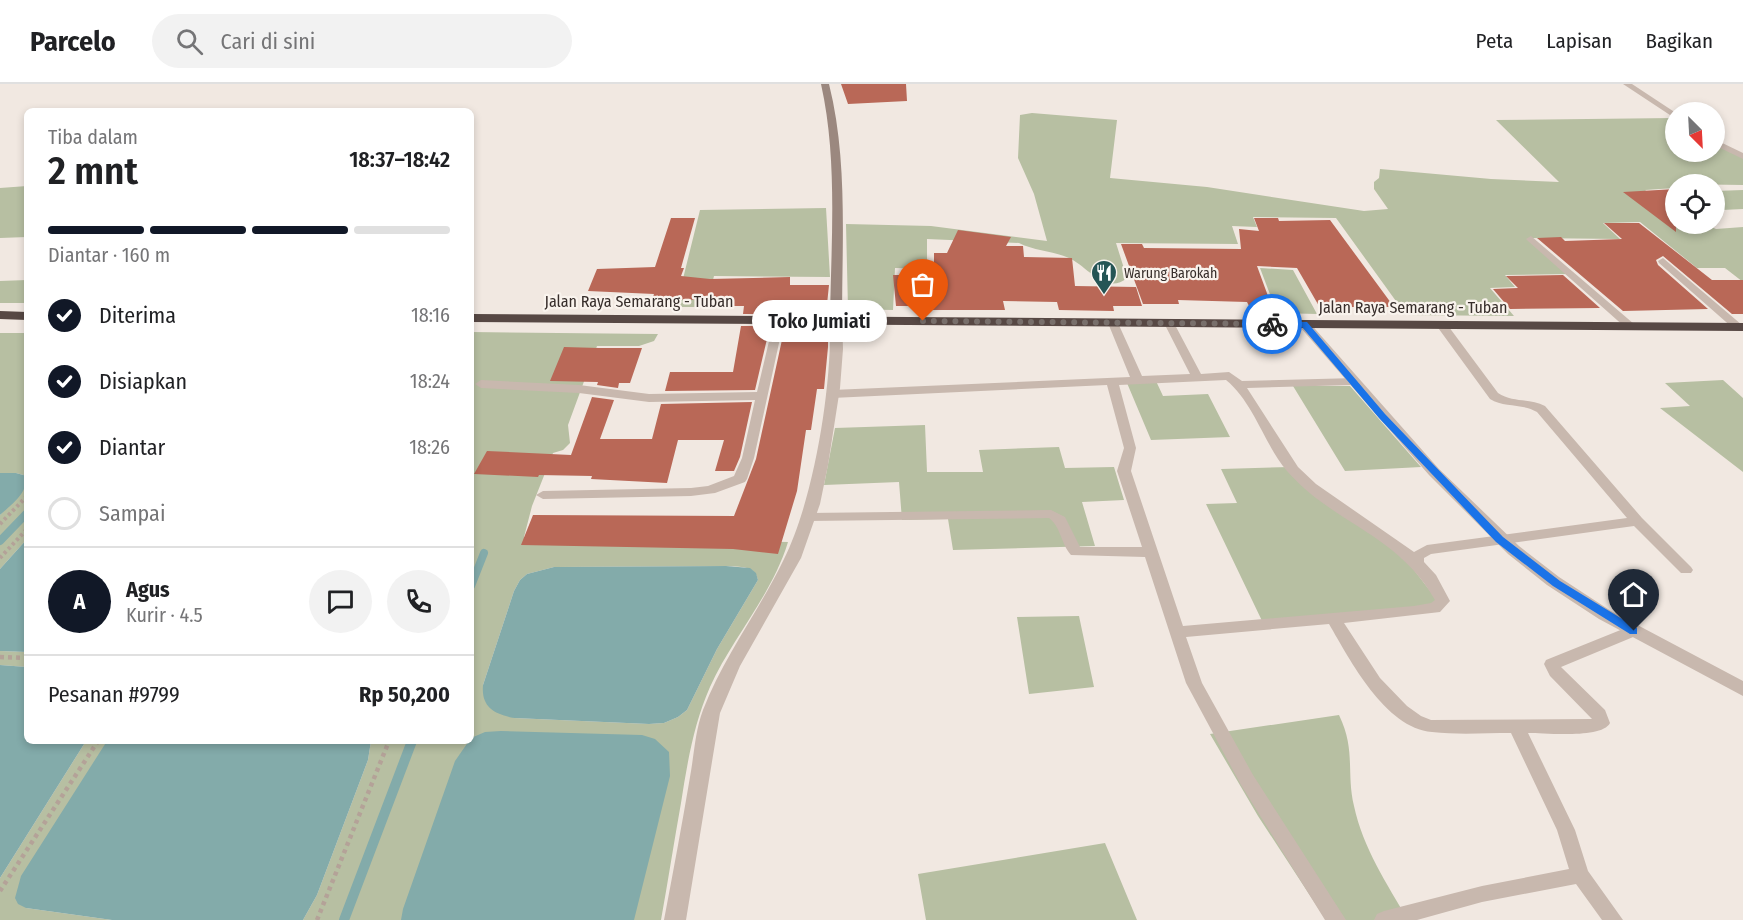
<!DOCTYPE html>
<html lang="id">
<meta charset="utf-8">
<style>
body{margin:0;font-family:"Fira Sans Condensed",sans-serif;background:#f2f2f2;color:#202124;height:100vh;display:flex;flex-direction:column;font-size:22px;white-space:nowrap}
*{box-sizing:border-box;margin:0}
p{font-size:20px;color:#757577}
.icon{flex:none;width:33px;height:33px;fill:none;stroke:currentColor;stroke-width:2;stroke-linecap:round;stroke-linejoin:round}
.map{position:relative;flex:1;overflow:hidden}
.sheet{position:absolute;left:24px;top:24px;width:450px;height:636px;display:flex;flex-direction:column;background:#fff;border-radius:9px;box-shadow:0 3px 9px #0003}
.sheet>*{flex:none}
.needle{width:39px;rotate:156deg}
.buttons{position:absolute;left:1665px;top:18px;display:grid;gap:12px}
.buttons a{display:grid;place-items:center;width:60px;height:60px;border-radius:50%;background:#fff;box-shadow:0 3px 9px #0003;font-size:30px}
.pin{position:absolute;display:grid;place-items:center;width:51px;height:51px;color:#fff;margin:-62px -26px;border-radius:50% 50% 50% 0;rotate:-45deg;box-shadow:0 0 6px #0007}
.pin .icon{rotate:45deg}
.courier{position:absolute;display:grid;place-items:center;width:60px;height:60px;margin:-30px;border:4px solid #1a73e8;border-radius:50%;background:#fff;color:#222;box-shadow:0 2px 8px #0007}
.bubble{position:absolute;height:42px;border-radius:21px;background:#fff;box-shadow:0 3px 9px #0003;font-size:20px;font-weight:600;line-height:42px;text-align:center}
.head em{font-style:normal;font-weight:600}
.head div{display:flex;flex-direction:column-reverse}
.head{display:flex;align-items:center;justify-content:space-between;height:102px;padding:0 24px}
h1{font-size:39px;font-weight:600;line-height:45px}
.bar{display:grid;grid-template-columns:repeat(4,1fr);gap:9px 6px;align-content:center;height:72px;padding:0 24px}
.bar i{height:8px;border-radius:4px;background:#e0e0e0}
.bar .current{background:#111827}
.bar p{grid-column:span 4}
.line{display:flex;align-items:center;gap:15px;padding:0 24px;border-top:2px solid #e0e0e0}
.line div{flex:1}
.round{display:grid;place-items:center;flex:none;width:63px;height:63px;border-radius:32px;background:#f2f2f2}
ol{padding:0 24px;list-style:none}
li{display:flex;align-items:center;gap:18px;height:66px}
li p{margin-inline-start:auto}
li .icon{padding:6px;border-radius:50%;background:#111827;color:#fff;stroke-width:4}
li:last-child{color:#757577}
li i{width:33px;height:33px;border:3px solid #e0e0e0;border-radius:50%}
header{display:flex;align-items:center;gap:36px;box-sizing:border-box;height:84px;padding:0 30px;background:#fff;border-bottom:2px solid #e0e0e0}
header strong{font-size:28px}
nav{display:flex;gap:33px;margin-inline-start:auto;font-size:21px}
.search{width:420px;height:54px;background:#f2f2f2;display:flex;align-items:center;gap:15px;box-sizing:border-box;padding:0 21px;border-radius:33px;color:#757577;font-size:22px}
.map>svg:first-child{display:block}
</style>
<header>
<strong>Parcelo</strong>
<div class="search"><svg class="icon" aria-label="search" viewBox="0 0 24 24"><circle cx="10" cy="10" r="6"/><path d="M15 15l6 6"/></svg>Cari di sini</div>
<nav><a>Peta</a><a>Lapisan</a><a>Bagikan</a></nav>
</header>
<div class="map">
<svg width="1743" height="836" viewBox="0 0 1743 836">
<rect width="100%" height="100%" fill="#f1e8e1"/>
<path fill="#b7bfa2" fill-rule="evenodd" d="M1032,29l85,7 -7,58 97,9 157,24 24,-2 -14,-20v-7l5,-4 1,-9 111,10 68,3 -63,-62 177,-2 2,2 1,32h38l1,-9 28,15v27l-67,-1 -1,4 -30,2 16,11 15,23h29l11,5 27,-2v55l-18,-14h-28l-57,-46 -37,1 17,16 -91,-1 40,36 -64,1 10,12 -25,1 24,28 -108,-1 -70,-97 -83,-1 4,10 -25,-1 6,18 -122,-1 11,35c-21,18 -41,-13 -58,-20 -16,-7 -34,-7 -50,-15l-92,-4v30l-32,-1 -2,42 -45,-1 -2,-85 85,2 116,15 -13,-47 -16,-36 2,-43z
M27,102v51l-27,1v-50z
M1743,106v19l-21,1 -7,-5v-14z
M826,124l4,69 -116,-1 -8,31h-30l24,-97z
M1260,184l33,2 24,44 -40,-1z
M27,196v23h-27v-22z
M471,248l187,2 -4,7 -15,5h-42l-29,79 2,18 -7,7 -10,3 -21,53 -8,31 264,5c-16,53 -56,96 -78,145 -16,36 -23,77 -29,116 -7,39 -13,78 -20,117h-358l14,-25 51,-135 3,-19h100zM726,482c14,1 29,-1 32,14l-41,69 -30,61 -9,7 -14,6 -15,1 -135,-6 -31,-33 31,-94 6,-11 7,-6 27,-7z
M0,249h27v143l-11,-3h-16z
M1723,296l20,18v74l-83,-64 30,-2 -25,-23z
M1156,297l7,15 45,-2 22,43 -79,3 -24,-57z
M1293,302h57l71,81 -76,4z
M925,341l2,47h56l-4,-22 80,-3 6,21 49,-1 10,33 -42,2 13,44 -142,4 -5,-31 -46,1 -3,-38 -75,3 11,-57z
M1290,383l104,77 47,61 -177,20 -58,-121 31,-1 -16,-34z
M27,401v54l-27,30v-54z
M1079,532l15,71 -65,7 -12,-77z
M0,567l27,1v15l-27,-2z
M1339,631c17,35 7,57 15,91 9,42 33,78 54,114h-82l-68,-104 -48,-82z
M86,657h21l-81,167 86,12h-112v-42z
M1105,759l32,77h-211l-8,-46z"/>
<path fill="#83abaa" d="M0,389h16l11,3c0,18 -15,28 -27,39z
M27,455v113l-27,-1v-82z
M726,482l24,2 6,5 2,7 -41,69 -30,61 -9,7 -14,6 -15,1 -135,-6c-20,-4 -33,-11 -31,-33l31,-94 6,-11 7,-6 27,-7z
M0,581l27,2v74h59l-86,137z
M501,647l141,4 13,4 14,13 1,24 -36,144h-233l2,-11 52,-148 16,-23 14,-6z
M107,657h264l-3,19 -51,135 -14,25h-191l-86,-12 -8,-4 -3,-6 6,-22z"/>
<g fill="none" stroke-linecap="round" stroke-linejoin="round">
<path stroke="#83abaa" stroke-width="8" d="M0,457l27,-28
M471,502l13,-33"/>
<path stroke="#83abaa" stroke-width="10" d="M344,836l68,-179"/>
</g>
<path fill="#b96857" d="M841,0h65l1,17 -59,3z
M1676,105v43l-53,-40z
M671,134h24l-14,50h3l-3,8 29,3 80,-2v8h39l-3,29h-83l1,-8h-36l1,-6 -57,-1 2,-5 -66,-3 9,-22 58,-2z
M1254,134h24l1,3 51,-1 64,87h-50l4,6h-25l-26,-45 -40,-2 15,41 -23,-1 -2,-4 -69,-2 1,4h-36l-22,-60h21l2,4 97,1 -2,-20 20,2z
M1604,139h35l73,57h31v34h-11l-69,-58 -7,4 2,5 50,44 -85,2 -86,-73 24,-1 4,4 57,-2z
M958,146l53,7 -5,9h17l1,11 48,1 3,28 61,1 6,19h-29l1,5 -55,-1 -2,-8 -54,-1 2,9h-93v-4h-16l-3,-31h26v-4h15v-18h13z
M1563,191l37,33 -90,1 -17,-20 25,-1 -12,-12z
M741,242h29l-15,64 -90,1 5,-19h63z
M785,242l40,1 -1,12h4v8l-4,42h-7l-6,41h-5l-9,61 -19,63 -45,-5 -212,-4 12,-30 201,1 22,-57z
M564,263l35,1h43l-12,35h-11l-1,5 -21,-3 1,-3 -48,-1z
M592,313l22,3 -14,39h52l9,-35 91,-2 -12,55 -6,14h-19l9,-31h-46l-11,43 -76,-4 1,-3 -53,-1 -1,2 -64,-3 13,-23 84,4z"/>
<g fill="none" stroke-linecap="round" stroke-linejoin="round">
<path stroke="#b4a298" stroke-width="4" stroke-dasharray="3 3" stroke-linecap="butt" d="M0,440l27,-28
M0,474l27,-29"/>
<path stroke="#b4a298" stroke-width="4.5" stroke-dasharray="4 4" stroke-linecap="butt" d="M0,573l27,1
M0,807l98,-150
M317,836l72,-179"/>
<path fill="#c8b8ae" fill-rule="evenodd" d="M1623,0h9l44,29v6z
M1714,55l29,14v6l-29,-14z
M1531,152l103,88v4h-8l-98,-87 -2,-2z
M1663,174l79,67v4h-8l-75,-66 -1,-2z
M779,233l5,3 -30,138 -7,21 -2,3 -30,11 -24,3 -148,3 -7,-4 7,-4 148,-3 17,-2 26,-10 8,-18 13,-58 -106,2 -70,-9 -98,-5 -6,-4 6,-4 98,5 70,9 108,-2 17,-72z
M1113,236l5,3 24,53 48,-2 -26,-51 5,-3 5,3 27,51 28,-2 13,9 114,-3 2,3 -6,4 -105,3 51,79 18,17 98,68 13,-7 200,-27 -90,-106c-15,-9 -33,-4 -47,-13l-54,-74 2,-2h8l52,70c15,10 32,5 47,13l97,112 49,49 2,3 -2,3h-10l-47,-47 -203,28 -7,4v4l12,13 14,26 -10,11 -96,11 36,55 27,28 14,10 10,4 161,-1 -42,-43 -6,-12 2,-4 82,-33h10l3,4 -3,4 -77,32 44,43 5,13c-8,16 -65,10 -82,10l47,97 13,41 35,49h-21l-26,-36 -94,18 -65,18h-43l3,-6 7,-3 98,-25 87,-17 -12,-39 -46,-97c-26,0 -53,2 -79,-1 -47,-4 -82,-72 -103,-108l-143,13 16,46 51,92 93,145h-21l-84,-135 -55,-102 -41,-126 -74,-2c-10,-11 -10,-28 -22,-37l-241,3 -7,-4 7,-4 243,-3 14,7 15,30h62l-25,-76 7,-23 -17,-63 -275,13 -6,-4 6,-4 298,-13 -22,-54zM1226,296c28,23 38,64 61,91 46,53 110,62 148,129l-4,3 -17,3 -231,20 -52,-155 5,-23 -17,-63z"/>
<path fill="#c8b8ae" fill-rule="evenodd" d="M836,232l6,4 1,29 -3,39 -12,77 -8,39 -19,54 -61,108 -20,47 -34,207h-22c9,-48 18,-95 26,-143 4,-21 5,-46 13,-67 21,-54 56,-99 81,-151 30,-60 48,-172 46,-239z
M1304,236l4,1 131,148 80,77 40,31 52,34 132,70v15l-144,-77 -52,-34 -39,-31 -79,-79 -129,-148 -2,-3z"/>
<path fill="#9b887f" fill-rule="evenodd" d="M821,0h8c19,76 13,158 13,236l-6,4 -6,-4c1,-77 8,-160 -9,-236z"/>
<path fill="#574844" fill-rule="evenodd" d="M0,227l27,1v8l-27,-1z
M471,230l1272,9v8l-1272,-9z"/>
</g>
<path fill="#1a73e8" d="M1272,238h35l78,92 118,123 57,44 77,47v6h-7l-77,-48 -57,-44 -117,-124 -77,-91 -33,-1v-4z"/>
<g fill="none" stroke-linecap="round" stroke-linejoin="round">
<path stroke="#786f6b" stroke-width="6" stroke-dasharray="0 10.8" d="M923,237l349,3"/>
</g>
<defs>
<symbol id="restaurant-pin" viewBox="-11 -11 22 30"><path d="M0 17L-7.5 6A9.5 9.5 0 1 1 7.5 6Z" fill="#255555" stroke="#f9f3ed"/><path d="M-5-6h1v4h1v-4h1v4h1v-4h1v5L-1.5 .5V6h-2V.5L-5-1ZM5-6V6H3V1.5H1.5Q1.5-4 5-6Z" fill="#fff"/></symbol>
</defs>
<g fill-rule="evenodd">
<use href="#restaurant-pin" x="1089" y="174" width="30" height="40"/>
</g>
<g text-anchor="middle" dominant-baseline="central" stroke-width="4.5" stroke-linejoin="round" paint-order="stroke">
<g font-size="14" fill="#372e2b" stroke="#f9f3ed" text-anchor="start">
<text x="1124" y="189">Warung Barokah</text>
</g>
<g font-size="16" fill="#372e2b" stroke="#f9f3ed">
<text x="639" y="217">Jalan Raya Semarang - Tuban</text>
<text x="1413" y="223">Jalan Raya Semarang - Tuban</text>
</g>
</g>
</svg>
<div class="buttons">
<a><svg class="needle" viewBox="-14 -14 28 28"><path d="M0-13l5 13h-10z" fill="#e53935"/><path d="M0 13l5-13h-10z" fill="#757577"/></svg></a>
<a><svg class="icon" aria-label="locate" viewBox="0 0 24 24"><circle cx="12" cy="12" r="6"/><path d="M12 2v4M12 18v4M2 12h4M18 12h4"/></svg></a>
</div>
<div class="pin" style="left:923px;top:237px;background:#ea580c"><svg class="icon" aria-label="bag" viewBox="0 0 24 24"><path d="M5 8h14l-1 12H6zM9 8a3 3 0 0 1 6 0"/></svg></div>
<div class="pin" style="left:1634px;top:547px;background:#1f2937"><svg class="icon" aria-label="home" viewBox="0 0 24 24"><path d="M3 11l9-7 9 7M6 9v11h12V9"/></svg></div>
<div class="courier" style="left:1272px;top:240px"><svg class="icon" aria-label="bike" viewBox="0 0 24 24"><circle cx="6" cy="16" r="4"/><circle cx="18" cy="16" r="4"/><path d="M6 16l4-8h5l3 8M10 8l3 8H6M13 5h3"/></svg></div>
<div class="bubble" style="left:752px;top:216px;width:135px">Toko Jumiati</div>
<section class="sheet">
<div class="head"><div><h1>2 mnt</h1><p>Tiba dalam</p></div><em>18:37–18:42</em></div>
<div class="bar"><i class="current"></i><i class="current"></i><i class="current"></i><i></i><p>Diantar · 160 m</p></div>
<ol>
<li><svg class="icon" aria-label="check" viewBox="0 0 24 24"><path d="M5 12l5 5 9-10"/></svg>Diterima<p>18:16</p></li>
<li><svg class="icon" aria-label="check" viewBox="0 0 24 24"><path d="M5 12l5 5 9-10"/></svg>Disiapkan<p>18:24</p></li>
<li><svg class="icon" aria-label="check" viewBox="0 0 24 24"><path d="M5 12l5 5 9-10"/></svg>Diantar<p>18:26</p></li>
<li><i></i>Sampai</li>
</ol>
<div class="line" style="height:108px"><b class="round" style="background:#111827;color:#fff">A</b><div><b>Agus</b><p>Kurir · 4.5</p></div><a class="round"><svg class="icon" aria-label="chat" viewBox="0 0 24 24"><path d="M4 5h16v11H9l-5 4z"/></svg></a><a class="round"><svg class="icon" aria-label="phone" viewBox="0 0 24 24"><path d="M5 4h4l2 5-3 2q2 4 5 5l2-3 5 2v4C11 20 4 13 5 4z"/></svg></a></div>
<div class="line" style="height:78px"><div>Pesanan #9799</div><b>Rp 50,200</b></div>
</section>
</div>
